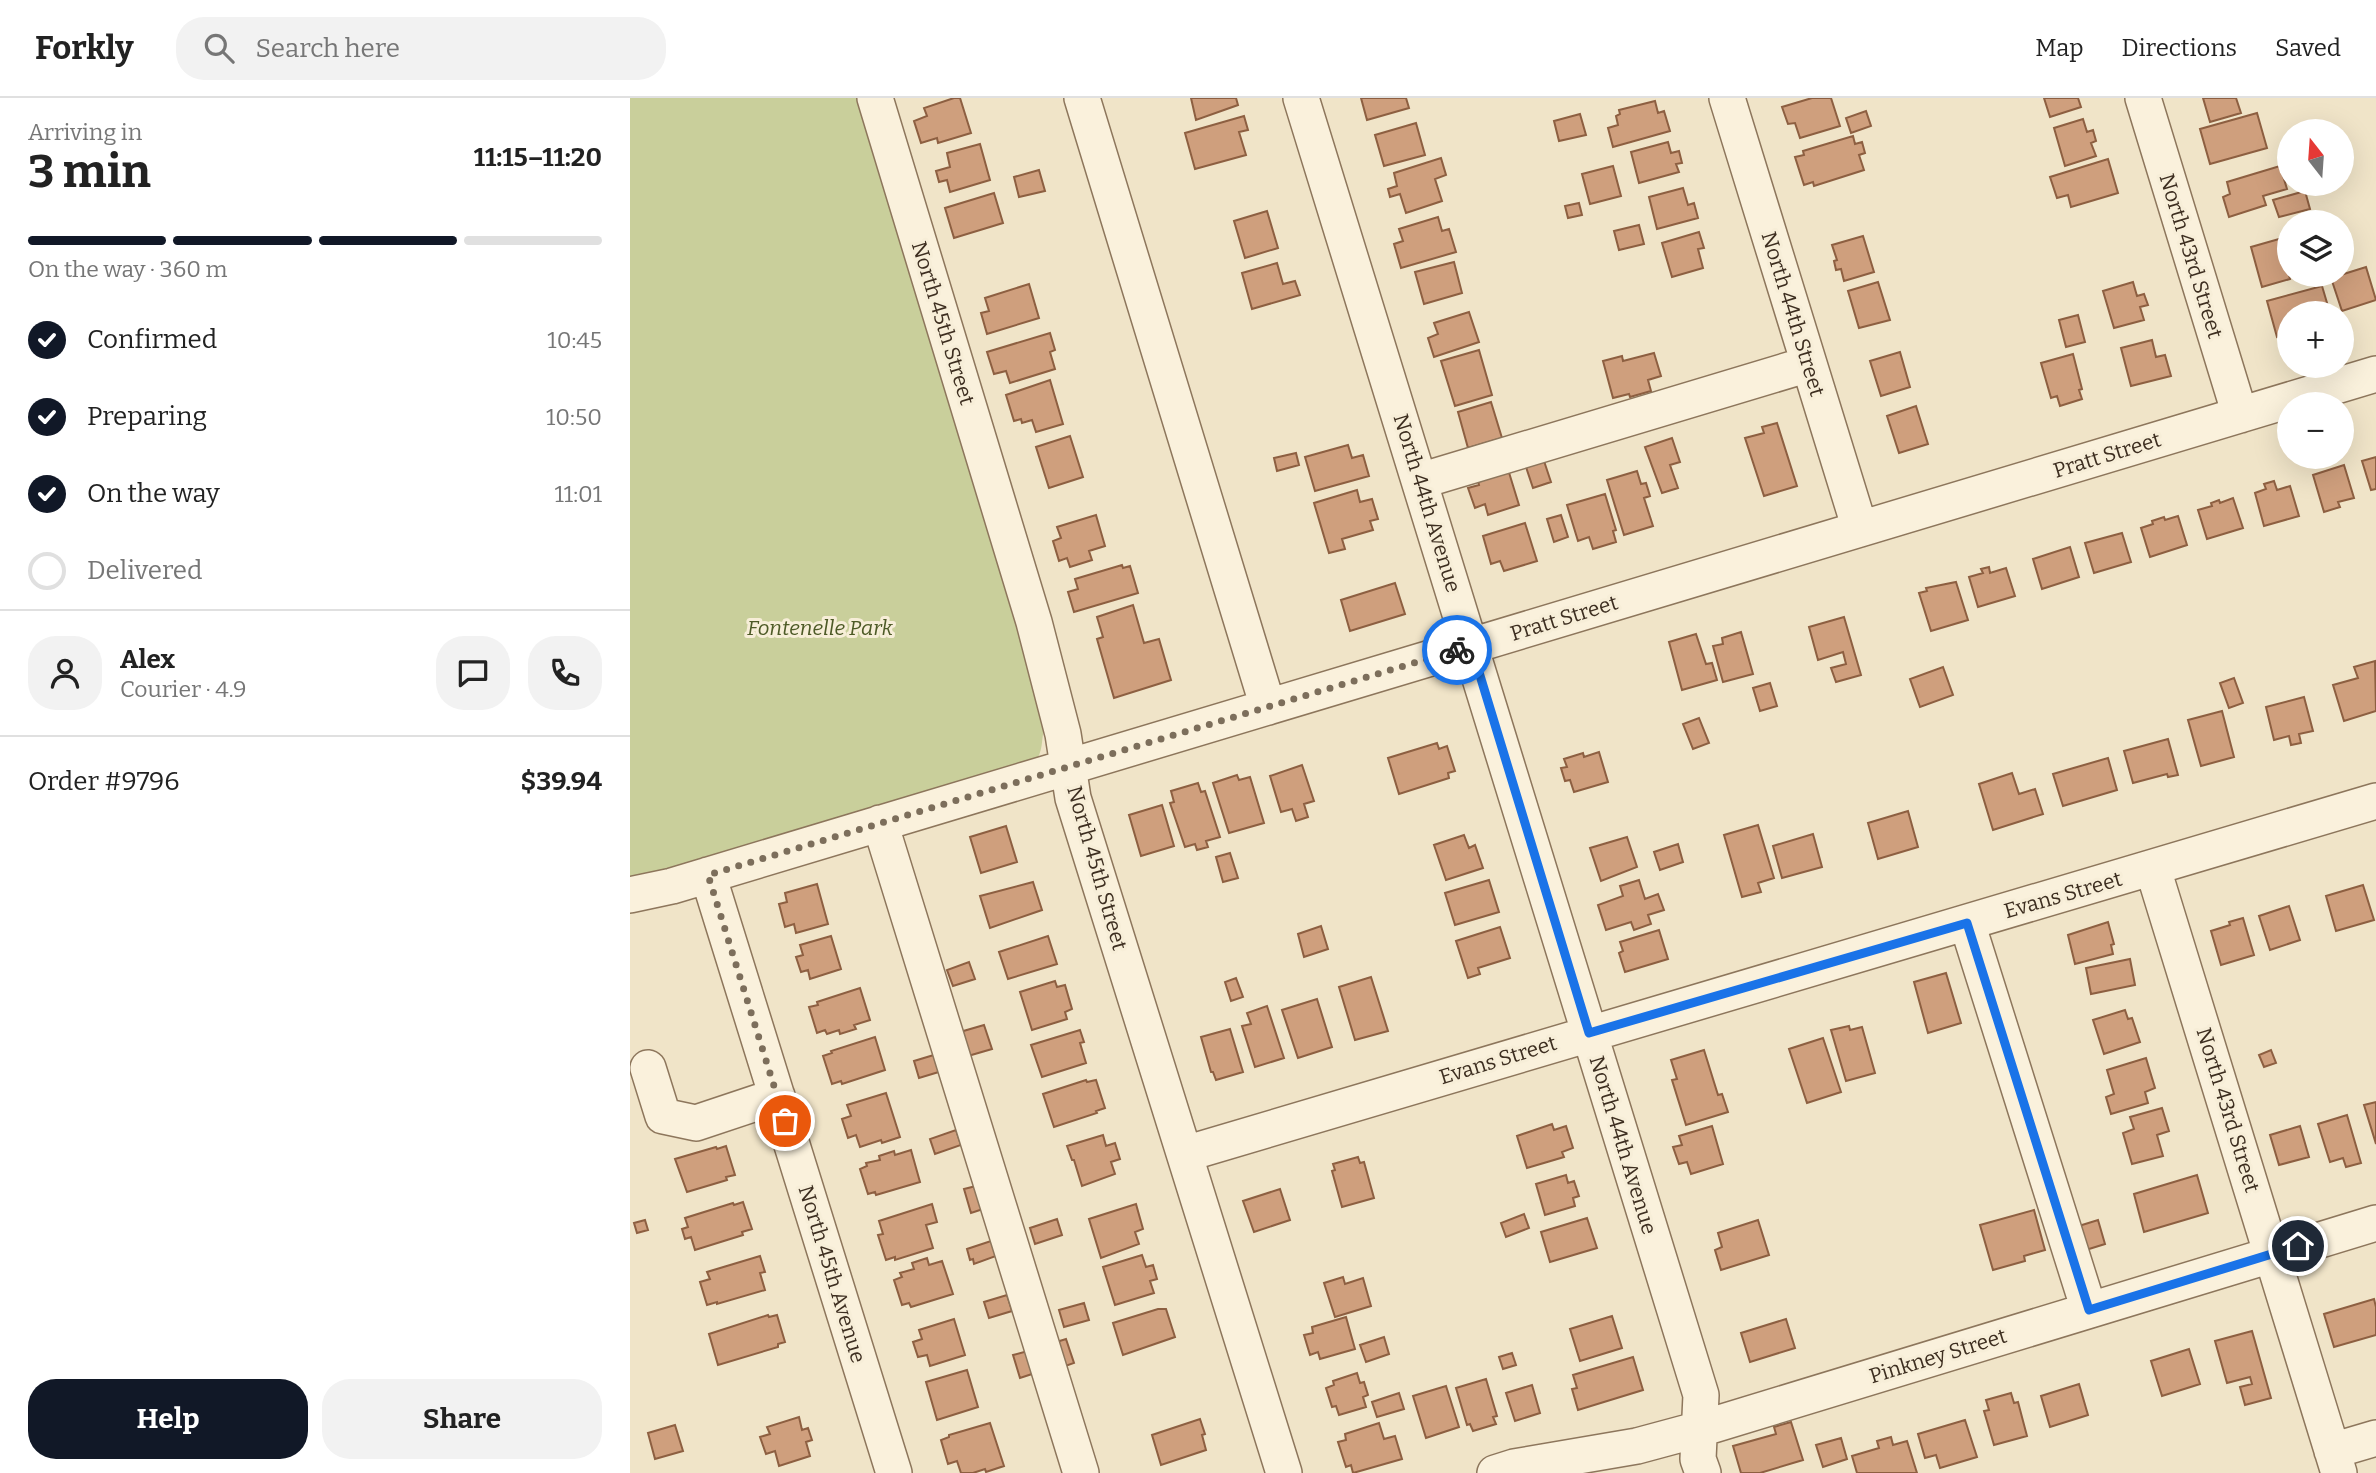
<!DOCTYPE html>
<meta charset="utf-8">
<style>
body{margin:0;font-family:Bitter,serif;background:#f2f2f2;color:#222;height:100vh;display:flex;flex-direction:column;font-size:26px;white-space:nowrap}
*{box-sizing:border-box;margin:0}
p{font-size:23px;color:#767676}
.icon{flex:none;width:38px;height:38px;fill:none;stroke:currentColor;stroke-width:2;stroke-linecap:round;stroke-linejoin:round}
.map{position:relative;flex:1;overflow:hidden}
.panel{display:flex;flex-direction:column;background:#fff;width:630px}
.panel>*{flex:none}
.needle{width:46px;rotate:343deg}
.fabs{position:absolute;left:1647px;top:21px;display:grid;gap:14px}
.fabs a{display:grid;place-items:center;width:77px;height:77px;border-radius:50%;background:#fff;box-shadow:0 7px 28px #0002;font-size:35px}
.pin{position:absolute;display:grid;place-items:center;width:60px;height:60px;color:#fff;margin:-30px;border:4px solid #fff;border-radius:50%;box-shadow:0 2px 7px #0007}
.courier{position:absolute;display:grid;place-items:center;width:70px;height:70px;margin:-35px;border:5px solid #1a73e8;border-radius:50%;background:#fff;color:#222;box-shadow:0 2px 9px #0007}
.summary em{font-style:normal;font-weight:700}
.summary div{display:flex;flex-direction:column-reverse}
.summary{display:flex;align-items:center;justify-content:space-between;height:119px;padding:0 28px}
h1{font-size:46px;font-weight:700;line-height:52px}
.bar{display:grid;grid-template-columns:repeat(4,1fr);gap:10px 7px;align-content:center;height:84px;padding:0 28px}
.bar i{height:9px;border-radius:5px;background:#e0e0e0}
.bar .current{background:#111827}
.bar p{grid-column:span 4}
.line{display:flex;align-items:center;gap:18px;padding:0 28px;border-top:2px solid #e0e0e0}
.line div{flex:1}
.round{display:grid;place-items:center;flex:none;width:74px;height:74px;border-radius:28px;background:#f2f2f2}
ol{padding:0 28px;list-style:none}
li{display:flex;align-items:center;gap:21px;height:77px}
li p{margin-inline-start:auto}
li .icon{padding:7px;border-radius:50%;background:#111827;color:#fff;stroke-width:4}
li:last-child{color:#767676}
li i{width:38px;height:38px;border:4px solid #e0e0e0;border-radius:50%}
.cta{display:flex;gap:14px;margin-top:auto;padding:14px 28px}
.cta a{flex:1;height:80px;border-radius:28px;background:#111827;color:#fff;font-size:28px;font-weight:700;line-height:80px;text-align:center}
.cta a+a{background:#f2f2f2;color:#222}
header{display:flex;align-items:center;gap:42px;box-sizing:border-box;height:98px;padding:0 35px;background:#fff;border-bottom:2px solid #e0e0e0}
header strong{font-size:33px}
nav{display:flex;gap:38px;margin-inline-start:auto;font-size:24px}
.search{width:490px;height:63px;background:#f2f2f2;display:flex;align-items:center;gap:18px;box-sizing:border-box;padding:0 24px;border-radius:28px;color:#767676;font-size:26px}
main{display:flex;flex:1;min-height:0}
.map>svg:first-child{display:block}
</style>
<header>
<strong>Forkly</strong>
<div class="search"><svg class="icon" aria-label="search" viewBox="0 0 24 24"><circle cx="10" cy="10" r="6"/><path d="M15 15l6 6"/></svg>Search here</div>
<nav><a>Map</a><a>Directions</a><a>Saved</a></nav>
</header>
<main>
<section class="panel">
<div class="summary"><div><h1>3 min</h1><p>Arriving in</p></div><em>11:15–11:20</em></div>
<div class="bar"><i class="current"></i><i class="current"></i><i class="current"></i><i></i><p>On the way · 360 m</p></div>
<ol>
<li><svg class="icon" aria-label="check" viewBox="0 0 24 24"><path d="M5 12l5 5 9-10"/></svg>Confirmed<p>10:45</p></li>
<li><svg class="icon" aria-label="check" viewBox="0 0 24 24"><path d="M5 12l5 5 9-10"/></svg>Preparing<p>10:50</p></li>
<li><svg class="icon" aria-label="check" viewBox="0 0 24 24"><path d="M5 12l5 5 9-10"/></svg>On the way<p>11:01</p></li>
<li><i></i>Delivered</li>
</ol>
<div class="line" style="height:126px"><a class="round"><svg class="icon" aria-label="person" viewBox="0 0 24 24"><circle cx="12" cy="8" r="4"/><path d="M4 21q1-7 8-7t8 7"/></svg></a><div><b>Alex</b><p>Courier · 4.9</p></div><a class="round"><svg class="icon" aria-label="chat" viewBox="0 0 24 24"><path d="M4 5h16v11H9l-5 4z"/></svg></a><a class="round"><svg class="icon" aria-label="phone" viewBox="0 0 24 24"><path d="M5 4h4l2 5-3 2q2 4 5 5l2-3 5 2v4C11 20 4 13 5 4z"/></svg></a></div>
<div class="line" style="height:91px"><div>Order #9796</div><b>$39.94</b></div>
<div class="cta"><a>Help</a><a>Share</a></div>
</section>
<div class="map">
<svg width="1746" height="1375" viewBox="0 0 1746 1375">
<rect width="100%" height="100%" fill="#f0e4c8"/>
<path fill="#c9cf9b" d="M0,0h247l169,628c-6,10 -1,21 -10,35l-406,119z"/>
<path fill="#cf9f7d" stroke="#8d5f41" stroke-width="2" d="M324,0h6l11,35 -33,10 -1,-5 -16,5 -7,-22 13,-5 -3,-8z
M561,0h45l2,7 -42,15z
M731,0h45l3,10 -42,12z
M1182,0h19l9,28 -40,12 -5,-15 -7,1 -6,-17z
M1414,0h34l3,9 -31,10z
M1573,0h33l5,15 -31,9z
M1025,3l3,12 6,-2 6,20 -57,16 -5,-19 10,-3 -2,-9 4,-2 -1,-4z
M1236,13l5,15 -20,7 -5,-15z
M1627,15l10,35 -57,16 -10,-35z
M950,16l6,21 -27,6 -5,-20z
M614,18l4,14 -9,2 7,23 -51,14 -10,-36z
M1453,21l4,13 6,-2 3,11 -5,2 5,13 -31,10 -11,-38z
M786,25l9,32 -41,11 -9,-31z
M1223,38l2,8 7,-2 3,11 -6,2 5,15 -50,16 -1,-4 -9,3 -9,-28 9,-2 -1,-4z
M1038,44l3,11 8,-2 3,12 -6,1 3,8 -40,11 -8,-31z
M350,46l10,36 -40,12 -3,-12 -8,2 -3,-11 14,-4 -3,-14z
M811,60l5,17 -11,4 7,22 -36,12 -6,-19 -10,3 -2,-8 9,-3 -3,-13z
M1478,61l10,34 -47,14 -3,-12 -11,3 -7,-21z
M983,68l8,30 -31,8 -8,-30z
M1650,68l7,23 -24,7 3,9 -37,12 -6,-20 7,-3 -3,-12z
M409,72l6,21 -26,6 -5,-20z
M1053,90l5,17 6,-2 4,15 -41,11 -8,-32z
M1675,93l5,18 -31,8 -6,-17z
M364,95l9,30 -49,15 -9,-30z
M949,105l3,12 -14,3 -3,-12z
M637,113l11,37 -33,10 -11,-37z
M808,119l4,14 7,-2 7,23 -55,16 -7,-24 9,-3 -4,-12z
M1009,127l5,19 -25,6 -5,-19z
M1069,134l5,16 -6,1 5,19 -31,9 -10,-34z
M1233,138l11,36 -30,9 -3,-12 -5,1 -2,-9 3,-1 -5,-15z
M1649,141l11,40 -28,8 -11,-40z
M824,164l8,31 -38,11 -9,-32z
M647,165l6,21 12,-3 5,14 -48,14 -10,-36z
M1736,169l10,33 -34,11 -11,-33z
M1248,184l12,38 -31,8 -11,-37z
M1503,184l4,14 7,-2 4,11 -8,2 4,13 -30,8 -11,-37z
M399,186l10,34 -52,16 -6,-21 8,-2 -4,-13z
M1692,188l8,27h-41v21l-12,3 -10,-36z
M839,214l10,30 -45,15 -6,-19 10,-4 -4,-11z
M1448,217l7,27 -19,5 -7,-27z
M420,235l5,17 -5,2 5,17 -45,14 -4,-12 -12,3 -7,-22z
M1522,242l4,17 9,-2 6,21 -40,10 -10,-38z
M849,252l13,45 -37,11 -14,-45z
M1270,254l10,35 -29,9 -11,-35z
M1024,255l7,23 -13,4 3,11 -21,6 -1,-3 -16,4 -10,-37 19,-5 1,5z
M1443,256l9,35 -3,1 3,9 -22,7 -3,-10 -6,2 -10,-35z
M420,282l13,44 -27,8 -4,-12 -10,3 -1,-4 -7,2 -8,-26z
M861,304l11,36 -34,10 -10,-36z
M1286,308l12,38 -29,9 -12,-37z
M1147,325l20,63 -33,10 -19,-58 19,-5 -2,-6z
M440,338l13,41 -34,11 -13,-41z
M1042,340l8,24 -10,3 8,23 -16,5 -17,-46z
M718,347l4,13 11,-3 6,21 -54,15 -10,-34z
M666,355l3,12 -22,6 -3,-13z
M912,357l9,27 -18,6 -9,-27z
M1746,359v32l-5,1 -9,-29z
M1714,367l10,33 -16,4 2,5 -16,5 -11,-37z
M877,368l12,39 -31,10 -3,-11 -10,4 -7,-20 11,-3 -2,-9z
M1007,373l4,13 5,-1 4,13 -6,2 9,28 -29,9 -17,-55z
M1644,383l3,9 13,-4 9,30 -35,10 -9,-33 11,-4 -2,-5z
M727,392l3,12 12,-3 6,20 -8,2 3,9 -31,9 3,10 -16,4 -15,-50z
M975,396l11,36 -3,1 3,11 -23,7 -4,-12 -11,4 -11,-36z
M1603,400l10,30 -36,11 -9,-29 14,-4 -1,-3 8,-3 1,3z
M466,417l9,31 -16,5 3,9 -22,7 -3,-9 -8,3 -6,-20 8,-3 -4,-11z
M931,417l7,22 -14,5 -7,-23z
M1548,418l9,29 -37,12 -9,-29 12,-4 -1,-3 12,-4 1,3z
M895,425l12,38 -33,10 -4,-10 -9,3 -8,-28z
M1492,435l9,29 -37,11 -9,-30z
M1440,449l9,30 -37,12 -9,-30z
M492,467l1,3 7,-2 8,27 -64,19 -6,-20 10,-3 -3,-10z
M1359,469l1,6 16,-5 9,28 -37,11 -9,-30 14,-4 -2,-4z
M1326,484l12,38 -37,11 -12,-38 8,-2 -1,-3z
M765,485l10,31 -55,17 -9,-31z
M503,507l11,38 15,-4 12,41 -57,18 -17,-59 6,-2 -6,-20z
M1214,519l17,58 -25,7 -5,-14 15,-4 -3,-12 -25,8 -9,-33z
M1111,534l12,42 -30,8 -10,-36 10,-2 -1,-6z
M1066,536l10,30 6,-1 5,17 -35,10 -13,-48z
M1745,563l1,50 -32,10 -11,-36 25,-7 -4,-11z
M1313,569l10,28 -33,12 -10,-28z
M1604,580l9,25 -14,5 -9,-25z
M1140,585l7,23 -17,5 -7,-23z
M1674,599l9,34 -14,3 2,9 -10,2 -2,-9 -15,4 -8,-33z
M1592,613l12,46 -33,9 -13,-46z
M1069,620l10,25 -16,6 -10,-25z
M1538,641l10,36 -10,2 -1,-3 -34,9 -9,-32z
M807,645l2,6 8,-3 8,25 -7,2 1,5 -50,16 -11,-36z
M969,654l9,30 -34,10 -4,-12 -5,1 -4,-13 6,-1 -3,-8 19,-6 1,4z
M1478,660l9,32 -54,16 -10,-32z
M672,667l12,36 -10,3 4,13 -12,4 -4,-12 -11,3 -11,-36z
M1382,675l7,21 16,-5 8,25 -50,16 -14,-46z
M607,677l2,5 11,-3 14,46 -35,10 -16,-50z
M568,685l3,9 4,-1 15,46 -14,4 2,6 -11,3 -2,-6 -10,3 -15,-44 4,-1 -3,-11z
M532,707l12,41 -33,10 -12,-41z
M1278,713l10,36 -40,12 -10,-36z
M1128,727l16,53 -16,5 3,9 -19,5 -18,-62z
M376,728l11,36 -36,11 -11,-36z
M1183,736l9,33 -40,11 -9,-32z
M834,737l5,13 6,-3 8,23 -37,12 -12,-35z
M997,739l10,30 -36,14 -11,-33z
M1048,746l5,18 -23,8 -6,-18z
M600,755l8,25 -15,4 -7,-25z
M859,782l10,32 -44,13 -10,-32z
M1009,782l6,19 13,-5 6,16 -16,5 3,9 -17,6 -3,-8 -25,8 -8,-25 25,-9 -3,-10z
M403,784l9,28 -52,18 -10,-32z
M187,786l11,40 -32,9 -2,-9 -9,3 -6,-23 8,-2 -2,-9z
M1733,787l11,35 -38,11 -10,-35z
M1659,808l11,34 -30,10 -11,-34z
M1613,820l11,37 -33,10 -10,-34 19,-6 -1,-3z
M1478,824l6,22 -3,1 2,9 -38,10 -7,-29z
M691,828l7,23 -24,8 -6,-23z
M870,829l10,31 -32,10 2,6 -12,4 -12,-37z
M1029,832l9,29 -43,13 -6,-19 4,-2 -3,-9z
M201,838l10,33 -31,10 -2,-9 -7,2 -5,-15 7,-2 -3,-10z
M418,838l9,28 -49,15 -9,-27z
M1500,861l5,26 -44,9 -5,-26z
M339,864l6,17 -22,7 -6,-16z
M1316,875l15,50 -33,10 -14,-51z
M741,879l17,54 -33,9 -16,-53z
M606,880l7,19 -12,4 -6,-19z
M425,883l2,6 8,-2 7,24 -7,3 2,7 -35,11 -12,-38z
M230,890l10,32 -16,5 2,4 -16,5 -1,-4 -12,4 -2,-4 -8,3 -8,-26 9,-2 -1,-3z
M687,901l15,48 -34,11 -16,-48z
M637,908l17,52 -29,9 -13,-41 9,-2 -4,-11z
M1495,912l3,9 4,-1 8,24 -36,12 -11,-34z
M354,927l8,24 -24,7 -8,-24z
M1219,928l1,4 12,-3 13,46 -29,8 -15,-51z
M600,931l13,43 -27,8 -3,-8h-2l-10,-35z
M450,932l4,12 -4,1 6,20 -44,14 -11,-32z
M245,939l10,33 -43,14 -1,-3 -9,3 -9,-28 9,-3 -1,-2z
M1193,940l18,54 -34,11 -18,-54z
M1074,952l14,45 4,-1 6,18 -42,13 -14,-45 5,-1 -6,-19z
M1641,952l5,13 -12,4 -5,-12z
M307,956l5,17 -23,7 -5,-17z
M1516,960l9,30 -10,4 3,11 -37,11 -5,-17 8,-3 -7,-24z
M456,982l1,2 9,-2 9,28 -9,3 1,2 -43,14 -11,-33z
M256,995l14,44 -18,6 -1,-3 -21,7 -4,-12 -8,3 -6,-19 9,-3 -4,-11z
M1746,1004v42l-12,-39z
M1532,1010l7,23 -12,4 6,21 -31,8 -9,-31 11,-4 -4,-12z
M1717,1017l14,48 -15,4 -3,-9 -13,4 -12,-38z
M922,1026l2,6 12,-4 7,22 -11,4 2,5 -37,11 -10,-32z
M1082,1028l11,38 -32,10 -4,-12 -8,2 -6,-17 9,-2 -3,-9z
M1670,1028l9,31 -30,8 -9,-30z
M326,1032l5,15 -26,9 -5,-15z
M473,1037l3,11 9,-3 5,16 -9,3 4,12 -33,12 -8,-26h-2l-5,-14z
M96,1048l9,29 -9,2 1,3 -40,12 -12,-33 41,-12 1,2z
M281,1052l9,32 -44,13 -1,-3 -7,2 -8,-25 7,-3 -1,-3 14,-3 -1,-4 15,-5 1,4z
M728,1059l2,6 4,-1 10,36 -32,9 -10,-36 3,-1 -2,-6z
M936,1077l2,8 6,-2 5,15 -6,2 2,8 -30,9 -9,-31z
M1567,1077l11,38 -64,19 -10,-38z
M350,1087l6,23 -15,5 -7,-24z
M650,1091l10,31 -36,12 -11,-31z
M113,1104l9,27 -10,3 1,3 -48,15 -4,-13 -6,2 -3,-10 6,-2 -3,-9 48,-15 1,2z
M302,1106l5,18 -11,3 7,23 -38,12v-3l-9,3 -8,-25 5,-1 -4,-13z
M506,1106l7,25 -8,3 4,12 -38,14 -12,-39z
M1404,1112l11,40 -21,6 1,5 -32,9 -13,-45z
M894,1116l5,14 -23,9 -5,-14z
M957,1120l10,30 -47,14 -9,-30z
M427,1121l5,16 -27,9 -5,-16z
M15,1122l3,10 -11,3 -3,-10z
M1128,1122l11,35 -48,15 -6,-20 7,-3 -4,-14z
M1468,1122l7,24 -32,10 -7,-24z
M361,1143l5,15 -22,8 -1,-5 -3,1 -3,-11z
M512,1157l4,12 7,-2 4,14 -7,2 4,12 -39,12 -12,-38z
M130,1158l5,16 -5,1 5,17 -48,14v-2l-10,3 -7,-23 10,-3 -3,-7z
M297,1160l2,7 13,-4 11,33 -42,13 -2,-4 -7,2 -8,-25 8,-3 -2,-4 14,-4 -2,-6z
M713,1179l2,7 18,-6 8,28 -36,11 -11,-34z
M377,1197l5,16 -23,7 -5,-16z
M1744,1201l2,8v28l-42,12 -10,-33z
M454,1205l5,17 -25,7 -5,-17z
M528,1211h8l9,28 -52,18 -10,-32z
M138,1217l1,2 8,-2 8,27 -7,2v3l-60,18 -9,-31z
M982,1218l10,32 -42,13 -10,-32z
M716,1219l9,32 -35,10 -2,-7 -8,3 -6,-20 9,-2 -1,-6z
M324,1221l11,36 -35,11 -3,-11 -9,2 -5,-15 9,-3 -3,-9z
M1156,1221l9,29 -45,14 -9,-29z
M1622,1233l19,67 -26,7 -5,-18 12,-3 -2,-7 -23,6 -12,-42z
M754,1239l5,17 -23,8 -6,-17z
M436,1241l8,24 -17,6 -7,-25z
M1559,1251l11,35 -38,12 -11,-35z
M398,1253l7,22 -15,5 -7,-23z
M882,1255l4,12 -13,4 -4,-12z
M1003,1259l10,33 -65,20 -6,-21 5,-1 -4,-13z
M337,1272l11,37 -41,13 -11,-38z
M727,1275l3,10 4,-1 4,13 -5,2 3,10 -27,8 -3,-9 -4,1 -6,-19 8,-3 -1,-4z
M856,1281l11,37 -4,1 3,7 -23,7 -3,-7 -3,1 -11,-37z
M1449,1286l9,31 -38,12 -9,-31z
M902,1287l8,28 -25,8 -9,-28z
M816,1288l13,41 -33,11 -13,-42z
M769,1295l5,16 -27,8 -5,-15z
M1381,1295l3,10 4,-1 9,34 -33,9 -10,-34 5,-1 -3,-10z
M169,1319l3,13 6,-2 4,12 -6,2 4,14 -31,10 -4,-15 -9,3 -6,-17 10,-3 -3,-7z
M570,1321l5,15 -3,1 4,15 -45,15 -9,-30z
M1335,1322l12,37 -37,11 -4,-13 -11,3 -7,-24z
M1161,1324l12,38 -43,13h-19l-8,-27 43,-12 -2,-7z
M360,1325l14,43 -18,6 -1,-3 -12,4h-12l-4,-12 -9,3 -7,-24 8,-3v-2z
M749,1325l5,16 11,-3 7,23 -49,14 -2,-8 -5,2 -8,-25 8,-2 -1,-6z
M45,1327l8,26 -28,8 -7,-26z
M1261,1339l2,8 14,-4 10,32h-60l-5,-17 27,-8 -2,-7z
M1211,1340l6,21 -24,8 -7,-22z"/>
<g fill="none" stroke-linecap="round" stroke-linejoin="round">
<defs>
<path id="minor" d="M245,0l159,524 29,112 10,64 211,675
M452,0l186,609
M671,0l400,1297 -3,64 5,14
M1097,0l133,431
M1513,0l97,317
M790,383l389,-117
M250,725l201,650
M1523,771l186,604
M78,777l186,598
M0,797l42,-9 1704,-512
M1337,825l122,387
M18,970l15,48 33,7 81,-27
M555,1056l1191,-353
M1702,1353l44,-13
M865,1375l19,-6 123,-21 63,-17 676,-206"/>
</defs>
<use href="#minor" stroke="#8d765c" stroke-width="38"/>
<use href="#minor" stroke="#faf1dc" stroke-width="35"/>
</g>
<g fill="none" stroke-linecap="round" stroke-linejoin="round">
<path stroke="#7c6e5b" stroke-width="7" stroke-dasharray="0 12.6" d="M155,1023l-77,-246 749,-225"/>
<path stroke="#1a73e8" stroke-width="9" d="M827,552l14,-4 118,387 378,-110 122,387 209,-64"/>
</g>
<g text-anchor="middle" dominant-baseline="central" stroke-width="6" stroke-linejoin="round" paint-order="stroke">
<g font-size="21" fill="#3d2e20" stroke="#f7eed8">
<text transform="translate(1561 158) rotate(73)">North 43rd Street</text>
<text transform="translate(1163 216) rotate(73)">North 44th Street</text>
<text transform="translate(313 225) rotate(73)">North 45th Street</text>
<text transform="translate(1477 357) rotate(-17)">Pratt Street</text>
<text transform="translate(797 405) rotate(73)">North 44th Avenue</text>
<text transform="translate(934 520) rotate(-17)">Pratt Street</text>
<text transform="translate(467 770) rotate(74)">North 45th Street</text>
<text transform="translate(1433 797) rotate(-16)">Evans Street</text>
<text transform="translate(868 962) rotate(-17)">Evans Street</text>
<text transform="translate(1598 1012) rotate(73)">North 43rd Street</text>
<text transform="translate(993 1047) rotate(73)">North 44th Avenue</text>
<text transform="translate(202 1176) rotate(73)">North 45th Avenue</text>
<text transform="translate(1308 1258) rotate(-17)">Pinkney Street</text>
</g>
<g font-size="21" font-style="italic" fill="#4d5a26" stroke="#f7eed8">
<text x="190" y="530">Fontenelle Park</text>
</g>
</g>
</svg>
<div class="fabs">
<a><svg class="needle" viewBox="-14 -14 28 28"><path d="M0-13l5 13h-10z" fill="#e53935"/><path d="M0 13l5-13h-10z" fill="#767676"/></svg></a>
<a><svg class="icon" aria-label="layers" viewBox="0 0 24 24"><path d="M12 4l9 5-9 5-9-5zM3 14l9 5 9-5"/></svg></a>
<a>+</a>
<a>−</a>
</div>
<div class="pin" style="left:155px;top:1023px;background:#ea580c"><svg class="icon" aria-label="bag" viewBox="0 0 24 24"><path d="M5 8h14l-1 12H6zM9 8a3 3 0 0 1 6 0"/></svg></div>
<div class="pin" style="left:1668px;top:1148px;background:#1f2937"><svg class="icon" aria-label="home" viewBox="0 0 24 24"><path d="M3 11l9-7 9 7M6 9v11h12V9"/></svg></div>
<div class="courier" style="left:827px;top:552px"><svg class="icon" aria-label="bike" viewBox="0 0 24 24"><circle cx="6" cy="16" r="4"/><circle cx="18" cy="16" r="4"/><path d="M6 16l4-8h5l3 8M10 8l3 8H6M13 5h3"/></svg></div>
</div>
</main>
